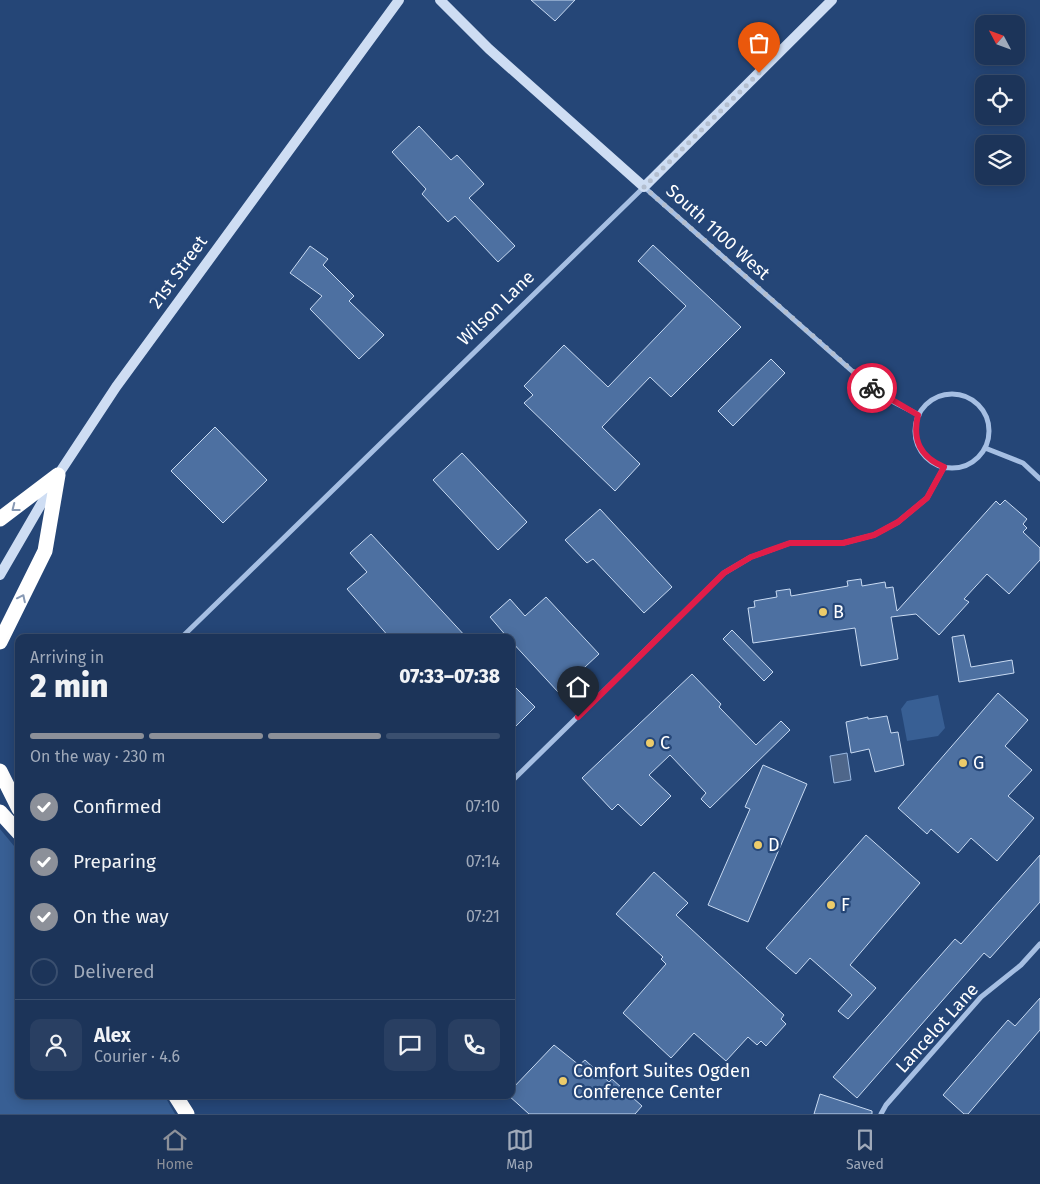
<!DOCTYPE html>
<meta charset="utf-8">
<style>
body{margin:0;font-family:"Fira Sans",sans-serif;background:#293f62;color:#f1f3f6;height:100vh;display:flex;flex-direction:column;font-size:19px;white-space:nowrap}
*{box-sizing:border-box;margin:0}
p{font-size:16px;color:#a0aaba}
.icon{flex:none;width:28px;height:28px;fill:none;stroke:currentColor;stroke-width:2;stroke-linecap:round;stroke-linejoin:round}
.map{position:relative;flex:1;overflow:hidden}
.details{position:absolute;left:15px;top:634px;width:500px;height:465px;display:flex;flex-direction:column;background:#1c3459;border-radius:10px;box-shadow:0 2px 12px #0003,0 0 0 1px #3a4f6f}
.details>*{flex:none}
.needle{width:32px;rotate:311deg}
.fabs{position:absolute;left:975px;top:15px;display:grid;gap:10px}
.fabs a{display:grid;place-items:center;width:50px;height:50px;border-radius:10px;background:#1c3459;box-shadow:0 2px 12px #0003,0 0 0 1px #3a4f6f;font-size:25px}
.pin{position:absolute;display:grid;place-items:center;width:42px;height:42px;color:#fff;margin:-51px -21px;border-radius:50% 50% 50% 0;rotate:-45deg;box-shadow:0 0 5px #0007}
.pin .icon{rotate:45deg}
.courier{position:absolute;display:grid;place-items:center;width:50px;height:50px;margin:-25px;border:4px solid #e11d48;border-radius:50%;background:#fff;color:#222;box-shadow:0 1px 6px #0007}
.headline em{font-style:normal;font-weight:800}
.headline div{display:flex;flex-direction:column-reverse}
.headline{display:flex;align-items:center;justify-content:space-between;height:85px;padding:0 15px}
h1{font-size:32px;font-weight:800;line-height:38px}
.bar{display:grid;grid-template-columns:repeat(4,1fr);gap:8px 5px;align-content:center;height:60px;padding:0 15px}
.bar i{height:6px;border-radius:4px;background:#3a4f6f}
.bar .current{background:#8c9099}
.bar p{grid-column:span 4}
.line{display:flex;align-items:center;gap:12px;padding:0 15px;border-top:1px solid #3a4f6f}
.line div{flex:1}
.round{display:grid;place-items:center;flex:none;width:52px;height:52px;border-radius:10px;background:#293f62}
ol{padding:0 15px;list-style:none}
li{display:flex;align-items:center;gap:15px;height:55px}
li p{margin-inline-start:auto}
li .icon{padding:5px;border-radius:50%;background:#8c9099;color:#fff;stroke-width:4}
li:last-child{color:#a0aaba}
li i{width:28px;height:28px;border:2px solid #3a4f6f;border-radius:50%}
.menu{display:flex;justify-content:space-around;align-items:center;height:70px;border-top:1px solid #3a4f6f;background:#1c3459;font-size:14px;color:#a0aaba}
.menu a{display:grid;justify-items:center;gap:2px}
.menu .current{color:#8c9099}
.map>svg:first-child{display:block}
</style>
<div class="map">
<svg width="1040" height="1114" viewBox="0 0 1040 1114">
<rect width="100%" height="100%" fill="#254677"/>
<path fill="#385f94" d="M938,695l7,33 -7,8 -31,5 -6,-32 6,-8z
M0,829l19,23v243h145l11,19h-175z"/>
<path fill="#4e668a" stroke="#9ab9e3" d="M847,753l4,27 -17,3 -4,-27z"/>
<path fill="#4d70a1" stroke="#c8daf2" d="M531,0h44l-20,21z
M419,126l32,34 6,-5 27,29 -15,14 46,48 -17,16 -43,-46 -7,6 -26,-28 4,-5 -34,-37z
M653,245l88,82 -70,70 -21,-20 -48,50 38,37 -25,27 -91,-88 9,-8 -9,-9 40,-41 44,42 78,-81 -48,-45z
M310,246l18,13 -5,6 31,31 -5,5 35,34 -25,24 -49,-50 12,-13 -32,-23z
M771,359l14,14 -52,53 -15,-15z
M215,427l52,53 -44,43 -52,-52z
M462,453l65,69 -29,28 -65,-70z
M1005,500l22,19 -4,5 4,4 -4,4 17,16v12l-31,34 -22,-20 -23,25 5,3 -30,33 -23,-21 -25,3 7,42 -37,7 -6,-38 -102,15 -5,-35 7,-1 -1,-6 23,-4 -1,-6 14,-2 1,7 57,-10 -1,-5 14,-2 1,7 23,-4 1,6 7,-1 4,24 99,-110 4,4z
M600,509l72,78 -28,26 -51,-54 -6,4 -22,-23z
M371,534l96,104h-77l-43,-49 20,-17 -17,-19z
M546,597l53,57 -41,38 -47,-51v-3h-3l-18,-21 20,-18 15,17z
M732,630l41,42 -9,9 -41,-42z
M964,635l7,32 41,-7 2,13 -55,9 -7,-45z
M692,674l29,30 -2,3 37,38 25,-24 9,9 -80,78 -9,-9 5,-6 -36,-38 -21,20 22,21 -30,30 -23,-22 -6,6 -30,-32z
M511,683l24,24 -24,24z
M998,693l30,27 -23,26 27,24 -24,26 26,22 -37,43 -26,-23 -13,15 -27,-24 -4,5 -29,-26z
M887,716l4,17 7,-1 6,33 -29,7 -6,-23 -18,4 -5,-31 22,-5v2z
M763,765l44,19 -59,138 -40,-17 42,-96 -5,-2z
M866,835l54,48 -70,82 26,23 -28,31 -10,-8 14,-16 -42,-37 -14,16 -30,-26z
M1040,855v47l-50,56 -6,-5 -127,145 -24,-21 122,-138 6,5z
M654,872l34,31 -12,12 108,100 -3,4 5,5 -20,22 -5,-5 -4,4 -9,-8 -22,24 -32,-28 -23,25 -48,-45 43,-49 -5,-5 2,-2 -47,-43z
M1040,998v32l-72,84h-4l-21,-19 65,-75 7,6z
M554,1045l25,20 6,-5 24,22 3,-3 30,27 -7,8h-106l-21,-19h3v-5z
M820,1094l52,17v3h-58z"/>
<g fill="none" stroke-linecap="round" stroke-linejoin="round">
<path stroke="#a6bfe3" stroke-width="5" d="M915 431a37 37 0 1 1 74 0a37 37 0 1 1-74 0Z
M985,448l38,15 17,16
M181,638l463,-451 234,207 41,21
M511,782l213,-209 27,-16 39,-14h53l31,-8 24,-13 29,-24 17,-31
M881,1114l5,-9 95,-108 40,-32 19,-21"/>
<path stroke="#ceddf3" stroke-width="10" d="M440,0l49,49 155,138 188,-187
M0,575l58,-100 58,-88 283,-387"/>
<path stroke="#fff" stroke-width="15" d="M0,519l58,-44
M0,642l45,-91 13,-76
M0,771l19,38
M0,812l19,21
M175,1095l12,19"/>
</g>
<defs><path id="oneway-chevron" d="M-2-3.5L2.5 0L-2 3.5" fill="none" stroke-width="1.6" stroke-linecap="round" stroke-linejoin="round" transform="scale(1.25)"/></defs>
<g stroke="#8799b4">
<use href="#oneway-chevron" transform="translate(15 508) rotate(142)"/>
<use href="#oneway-chevron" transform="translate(22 598) rotate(-64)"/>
</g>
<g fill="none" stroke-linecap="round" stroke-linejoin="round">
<path stroke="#b3becf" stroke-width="5" stroke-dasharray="0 9" d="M759,73l-115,114 228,201"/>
<path stroke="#e11d48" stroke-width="6" d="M578,717l146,-144 27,-16 39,-14h53l31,-8 24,-13 29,-24 17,-31c-24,-10 -32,-27 -26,-52l-46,-27"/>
</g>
<g fill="#eccb6a" stroke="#254677" stroke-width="2">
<circle cx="823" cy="612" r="5"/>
<circle cx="650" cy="743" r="5"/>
<circle cx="963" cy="763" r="5"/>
<circle cx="758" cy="845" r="5"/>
<circle cx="831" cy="905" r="5"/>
<circle cx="563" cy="1081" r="5"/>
</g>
<g text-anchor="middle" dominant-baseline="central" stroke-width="4.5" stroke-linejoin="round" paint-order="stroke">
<g font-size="18" fill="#fff" stroke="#254677">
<text transform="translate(718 232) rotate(42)">South 1100 West</text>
<text transform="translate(178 272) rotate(-54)">21st Street</text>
<text transform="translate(496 308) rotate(-44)">Wilson Lane</text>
<text transform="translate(937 1028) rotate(-48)">Lancelot Lane</text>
</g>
<g font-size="18" fill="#fff" stroke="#254677" text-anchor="start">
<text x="833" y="612">B</text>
<text x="660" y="743">C</text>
<text x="973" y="763">G</text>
<text x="768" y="845">D</text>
<text x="841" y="905">F</text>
<text x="573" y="1071">Comfort Suites Ogden<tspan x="573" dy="21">Conference Center</tspan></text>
</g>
</g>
</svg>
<div class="fabs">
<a><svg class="needle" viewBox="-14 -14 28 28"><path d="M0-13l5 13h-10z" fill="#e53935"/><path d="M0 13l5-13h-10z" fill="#a0aaba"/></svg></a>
<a><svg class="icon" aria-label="locate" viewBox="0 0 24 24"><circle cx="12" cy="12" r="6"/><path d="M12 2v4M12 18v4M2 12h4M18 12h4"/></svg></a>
<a><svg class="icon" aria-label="layers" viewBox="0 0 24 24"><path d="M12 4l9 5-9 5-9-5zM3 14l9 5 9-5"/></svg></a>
</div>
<div class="pin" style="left:759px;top:73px;background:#ea580c"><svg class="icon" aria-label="bag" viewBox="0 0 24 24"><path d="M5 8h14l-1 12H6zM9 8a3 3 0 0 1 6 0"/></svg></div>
<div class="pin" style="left:578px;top:717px;background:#1f2937"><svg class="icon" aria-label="home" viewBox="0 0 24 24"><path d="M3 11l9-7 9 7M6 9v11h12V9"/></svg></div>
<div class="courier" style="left:872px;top:388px"><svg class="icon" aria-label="bike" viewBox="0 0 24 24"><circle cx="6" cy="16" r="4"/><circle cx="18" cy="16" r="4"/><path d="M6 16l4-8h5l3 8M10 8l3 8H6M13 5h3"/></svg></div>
<section class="details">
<div class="headline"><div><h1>2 min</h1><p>Arriving in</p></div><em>07:33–07:38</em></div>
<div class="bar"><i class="current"></i><i class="current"></i><i class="current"></i><i></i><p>On the way · 230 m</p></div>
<ol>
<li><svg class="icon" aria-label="check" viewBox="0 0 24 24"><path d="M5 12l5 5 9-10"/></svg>Confirmed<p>07:10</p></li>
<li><svg class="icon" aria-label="check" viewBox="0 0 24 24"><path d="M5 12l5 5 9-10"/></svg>Preparing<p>07:14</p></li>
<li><svg class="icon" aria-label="check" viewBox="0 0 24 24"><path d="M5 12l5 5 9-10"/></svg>On the way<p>07:21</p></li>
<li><i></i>Delivered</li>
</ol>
<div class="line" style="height:90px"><a class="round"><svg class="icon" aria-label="person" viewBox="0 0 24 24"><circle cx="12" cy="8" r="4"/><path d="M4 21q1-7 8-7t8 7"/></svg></a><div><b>Alex</b><p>Courier · 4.6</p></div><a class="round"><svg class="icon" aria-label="chat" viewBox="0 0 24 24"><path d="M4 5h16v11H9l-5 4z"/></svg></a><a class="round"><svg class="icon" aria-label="phone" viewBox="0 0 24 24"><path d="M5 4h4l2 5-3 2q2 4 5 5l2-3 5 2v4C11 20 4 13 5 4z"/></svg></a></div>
</section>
</div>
<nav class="menu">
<a class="current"><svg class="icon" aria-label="home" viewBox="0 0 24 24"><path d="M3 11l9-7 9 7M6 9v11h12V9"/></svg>Home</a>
<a><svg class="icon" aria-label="map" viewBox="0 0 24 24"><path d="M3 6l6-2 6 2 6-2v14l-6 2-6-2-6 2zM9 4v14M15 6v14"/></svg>Map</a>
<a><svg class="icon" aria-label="saved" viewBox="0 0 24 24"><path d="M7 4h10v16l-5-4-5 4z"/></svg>Saved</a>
</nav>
